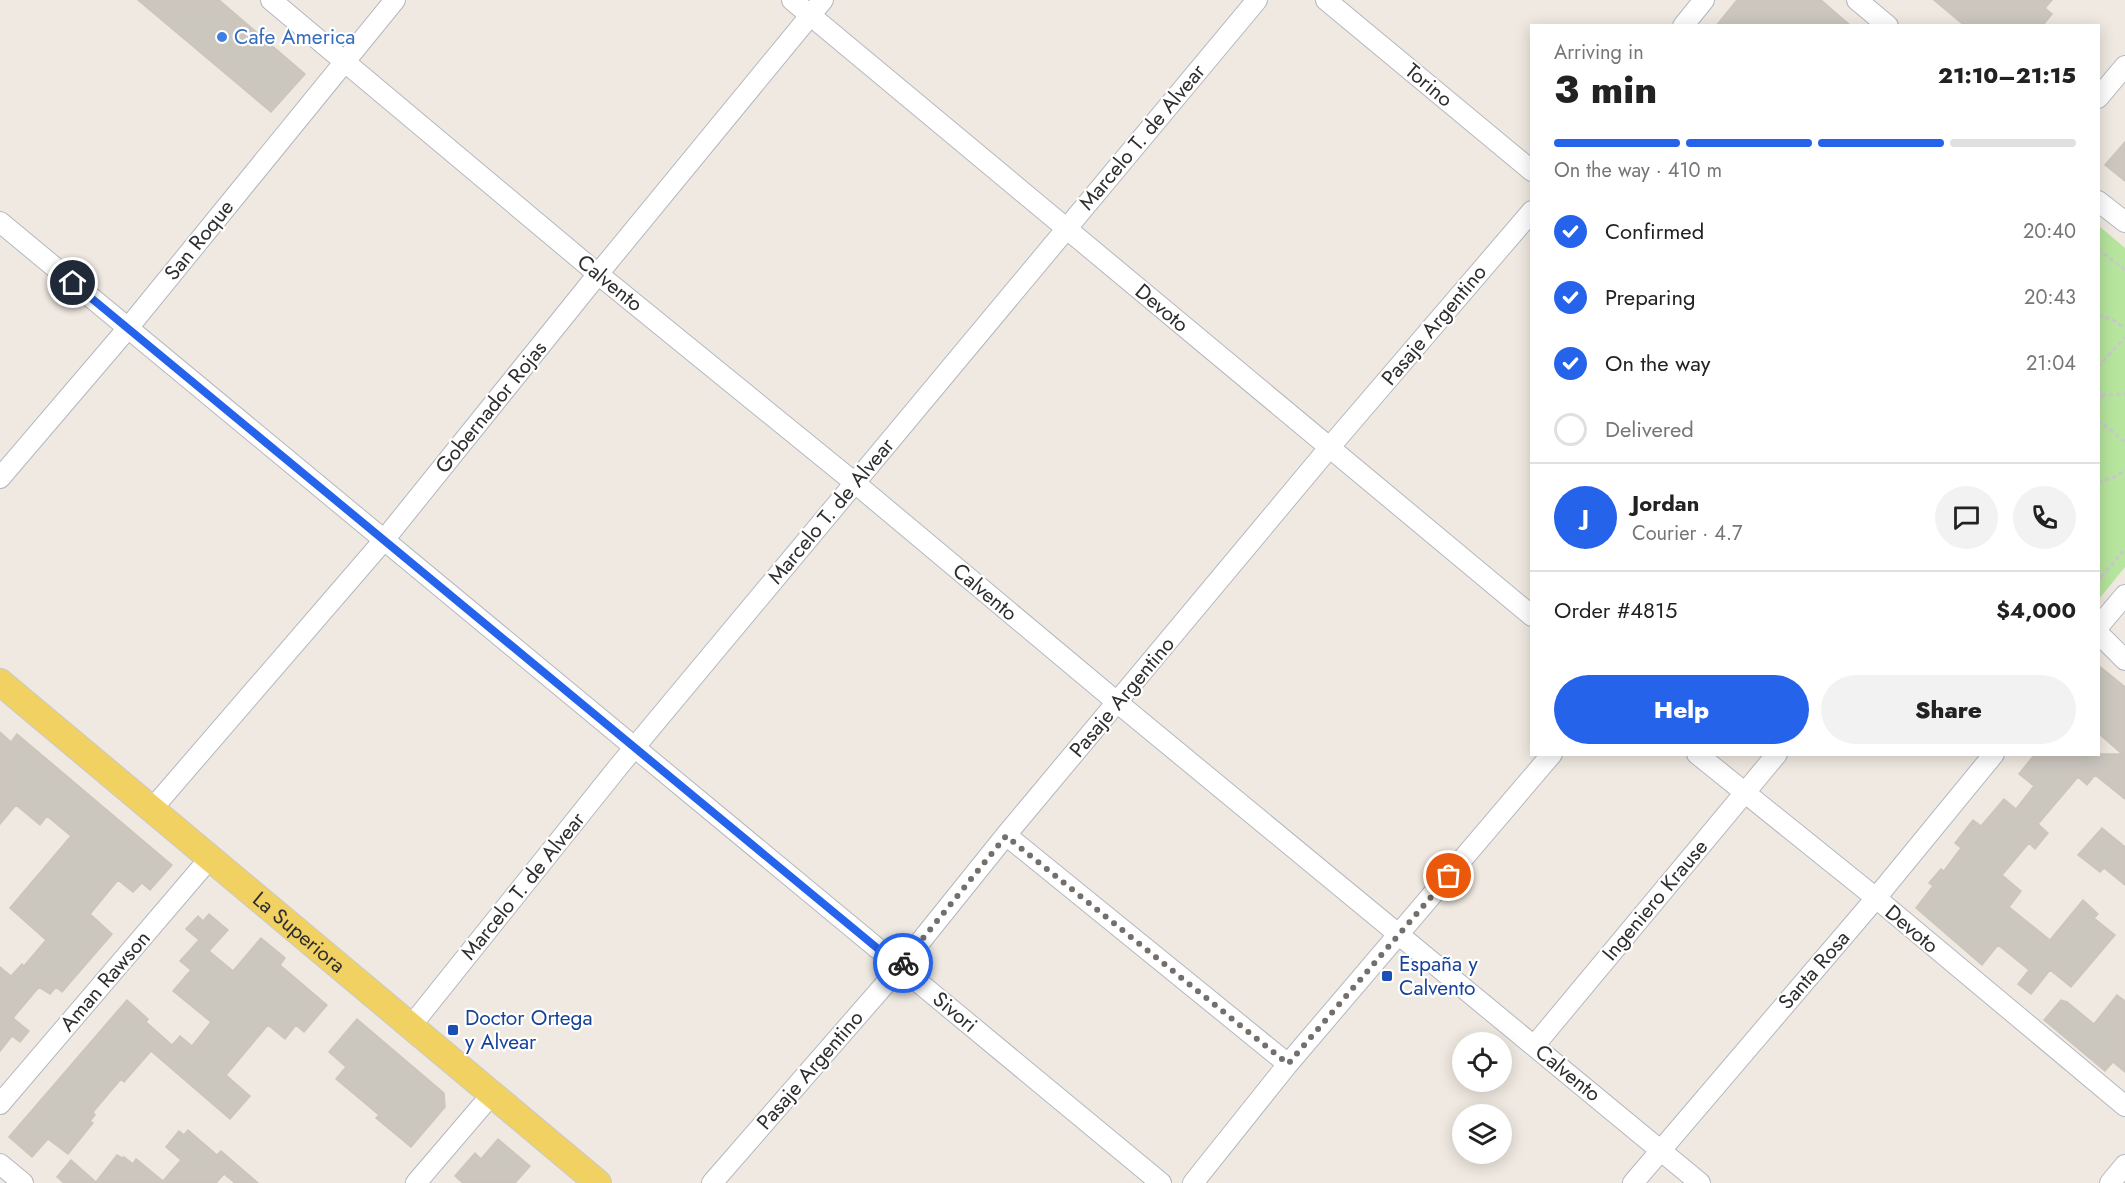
<!DOCTYPE html>
<meta charset="utf-8">
<style>
body{margin:0;font-family:Jost,sans-serif;background:#f2f2f2;color:#222;height:100vh;display:flex;flex-direction:column;font-size:22px;white-space:nowrap}
*{box-sizing:border-box;margin:0}
p{font-size:20px;color:#767676}
.icon{flex:none;width:33px;height:33px;fill:none;stroke:currentColor;stroke-width:2;stroke-linecap:round;stroke-linejoin:round}
.map{position:relative;flex:1;overflow:hidden}
.drawer{position:absolute;left:1530px;top:24px;width:570px;height:732px;display:flex;flex-direction:column;background:#fff;border-radius:0px;box-shadow:0 3px 15px #0003}
.drawer>*{flex:none}
.fabs{position:absolute;left:1452px;top:1032px;display:grid;gap:12px}
.fabs a{display:grid;place-items:center;width:60px;height:60px;border-radius:50%;background:#fff;box-shadow:0 3px 15px #0003;font-size:30px}
.pin{position:absolute;display:grid;place-items:center;width:51px;height:51px;color:#fff;margin:-26px;border:3px solid #fff;border-radius:50%;box-shadow:0 2px 6px #0007}
.courier{position:absolute;display:grid;place-items:center;width:60px;height:60px;margin:-30px;border:4px solid #2563eb;border-radius:50%;background:#fff;color:#222;box-shadow:0 2px 8px #0007}
.headline em{font-style:normal;font-weight:800}
.headline div{display:flex;flex-direction:column-reverse}
.headline{display:flex;align-items:center;justify-content:space-between;height:102px;padding:0 24px}
h1{font-size:39px;font-weight:800;line-height:45px}
.bar{display:grid;grid-template-columns:repeat(4,1fr);gap:9px 6px;align-content:center;height:72px;padding:0 24px}
.bar i{height:8px;border-radius:4px;background:#e0e0e0}
.bar .current{background:#2563eb}
.bar p{grid-column:span 4}
.line{display:flex;align-items:center;gap:15px;padding:0 24px;border-top:2px solid #e0e0e0}
.line div{flex:1}
.round{display:grid;place-items:center;flex:none;width:63px;height:63px;border-radius:32px;background:#f2f2f2}
ol{padding:0 24px;list-style:none}
li{display:flex;align-items:center;gap:18px;height:66px}
li p{margin-inline-start:auto}
li .icon{padding:6px;border-radius:50%;background:#2563eb;color:#fff;stroke-width:4}
li:last-child{color:#767676}
li i{width:33px;height:33px;border:3px solid #e0e0e0;border-radius:50%}
.action{display:flex;gap:12px;margin-top:auto;padding:12px 24px}
.action a{flex:1;height:69px;border-radius:36px;background:#2563eb;color:#fff;font-size:24px;font-weight:800;line-height:69px;text-align:center}
.action a+a{background:#f2f2f2;color:#222}
.map>svg:first-child{display:block}
</style>
<div class="map">
<svg width="2125" height="1183" viewBox="0 0 2125 1183">
<rect width="100%" height="100%" fill="#efe9e1"/>
<path fill="#b6e59e" d="M2099,226l26,22v319l-26,32z"/>
<path fill="#cbc7bf" stroke="#cbc5ba" stroke-width="1.5" d="M138,0h81l86,74 -34,38z
M1737,0h84l30,26h-135z
M1934,0h118l-7,8 7,6 -10,12h-77z
M2125,142v39l-20,-16z
M2098,665l27,22v112l-30,-24 -8,10 -9,-8 -40,47 10,9 -13,16 -6,-6 -27,32 19,16 -12,16 41,33 33,-40 15,14 -4,4 21,17 -44,52 -21,-17 -19,24 -13,-10 11,-14 -31,-25 -16,20 -66,-57 17,-22 -4,-3 12,-14 3,2 17,-23 -6,-5 18,-23 8,6 23,-27 12,10 18,-23 -15,-12 16,-20h87l-24,-21z
M0,732l11,10 6,-8 155,131 -22,25 -8,-7 -9,9 -15,-12 -28,34 22,20 -50,58 -6,-5 -6,7 -11,-7 -26,31 16,13 -9,11 -8,-6 -12,15v-84l11,9 11,-12 2,2 22,-26 -36,-32 61,-72 -24,-20 -7,9 -24,-20 -16,19z
M2102,828l23,19v38l-21,-17 -4,4 -22,-17z
M209,914l19,16 -19,21 24,20 28,-33 24,20 -5,7 47,40 -23,27 -8,-7 -11,14 -17,-14 -42,50 24,21 -20,23 -79,-68 -27,31 -3,-3 -28,33 2,3 -5,6 3,2 -25,31 -20,-15 -16,18 -23,-20 118,-137 21,19 -2,3 26,23 8,-9 12,10 19,-24 -38,-31 18,-21 -11,-9 19,-21 -13,-11 12,-13 5,5z
M2117,995l8,6v71l-12,-10 -8,9 -61,-51 17,-20 6,2 27,22z
M357,1019l87,74 1,14 -34,40 -35,-29 3,-3 -43,-36 10,-12 -17,-15z
M188,1130l29,25 4,-4 37,32h-23l-11,-9 -8,9h-152l-7,-6 14,-17 25,22 21,-27 5,3 2,-1 9,7 3,-5 27,22 18,-21 -15,-13 13,-16 5,4z
M498,1139l32,27 -15,17h-52l-8,-7 20,-23 6,6z"/>
<g fill="none" stroke-linecap="round" stroke-linejoin="round">
<defs>
<path id="minor" d="M271,0l327,274 257,209 263,220 582,480
M792,0l740,616
M1326,0l206,171
M1857,0l31,26
M1683,26l21,-26
M2098,98l27,-32
M2098,201l27,21
M0,222l1161,961
M0,478l128,-150 267,-328
M2098,627l27,-32
M2098,633l27,27
M1697,754l179,144 249,208
M152,809l232,-269 214,-266 225,-274
M1006,835l282,229
M411,1026l208,-260 638,-766
M1534,1046l243,-292
M0,1104l210,-246
M0,1164l23,19
M416,1183l76,-89
M712,1183l188,-216 106,-132 323,-387 203,-237
M1193,1183l95,-119 264,-310
M1633,1183l243,-285 118,-144
M2110,1183l15,-18"/>
<g id="major">
<path id="s1" d="M0,682l598,501"/>
</g>
</defs>
<use href="#minor" stroke="#b4b7c1" stroke-width="22"/>
<use href="#major" stroke="#c9c9c9" stroke-width="28"/>
<path stroke="#c9c9c9" stroke-width="3" stroke-dasharray="4.5 3" stroke-linecap="butt" d="M2098,249l27,21
M2098,315l15,5 12,8
M2098,367l27,-30
M2098,387l3,8 -3,14
M2101,395l24,-1
M2098,420l27,22
M2098,483l19,-7 8,-6
M2098,569l3,8 -3,8
M2101,577l24,-28"/>
<use href="#minor" stroke="#fff" stroke-width="20"/>
<use href="#major" stroke="#f2d163" stroke-width="26"/>
</g>
<g fill="none" stroke-linecap="round" stroke-linejoin="round">
<path stroke="#726f6d" stroke-width="6" stroke-dasharray="0 10.8" d="M903,963l103,-127 282,228 161,-188"/>
<path stroke="#2563eb" stroke-width="8" d="M73,283l827,684 3,-4"/>
</g>
<circle fill="#3f7fe0" stroke="#fff" stroke-width="2" cx="222" cy="37" r="6"/>
<g fill="#1a4fb4" stroke="#fff" stroke-width="2">
<rect x="1381" y="970" width="12" height="12" rx="3"/>
<rect x="447" y="1024" width="12" height="12" rx="3"/>
</g>
<g text-anchor="middle" dominant-baseline="central" stroke-width="4.5" stroke-linejoin="round" paint-order="stroke">
<g font-size="21" fill="#366cbe" stroke="#fff" text-anchor="start">
<text x="234" y="37">Cafe America</text>
</g>
<g font-size="21" fill="#2e2e2e" stroke="#fff">
<text transform="translate(1429 85) rotate(40)">Torino</text>
<text transform="translate(1142 137) rotate(-50)">Marcelo T. de Alvear</text>
<text transform="translate(199 240) rotate(-51)">San Roque</text>
<text transform="translate(610 283) rotate(39)">Calvento</text>
<text transform="translate(1162 308) rotate(40)">Devoto</text>
<text transform="translate(1434 325) rotate(-50)">Pasaje Argentino</text>
<text transform="translate(491 407) rotate(-51)">Gobernador Rojas</text>
<text transform="translate(831 511) rotate(-50)">Marcelo T. de Alvear</text>
<text transform="translate(985 592) rotate(40)">Calvento</text>
<text transform="translate(1122 697) rotate(-50)">Pasaje Argentino</text>
<text transform="translate(523 886) rotate(-51)">Marcelo T. de Alvear</text>
<text transform="translate(1655 900) rotate(-50)">Ingeniero Krause</text>
<text transform="translate(1912 929) rotate(40)">Devoto</text>
<text stroke="none"><textPath href="#s1" startOffset="390">La Superiora</textPath></text>
<text transform="translate(1814 970) rotate(-49)">Santa Rosa</text>
<text transform="translate(105 981) rotate(-49)">Aman Rawson</text>
<text transform="translate(955 1012) rotate(40)">Sivori</text>
<text transform="translate(810 1070) rotate(-49)">Pasaje Argentino</text>
<text transform="translate(1568 1073) rotate(39)">Calvento</text>
</g>
<g font-size="21" fill="#164399" stroke="#fff" text-anchor="start">
<text x="1399" y="964">España y<tspan x="1399" dy="24">Calvento</tspan></text>
<text x="465" y="1018">Doctor Ortega<tspan x="465" dy="24">y Alvear</tspan></text>
</g>
</g>
</svg>
<div class="fabs">
<a><svg class="icon" aria-label="locate" viewBox="0 0 24 24"><circle cx="12" cy="12" r="6"/><path d="M12 2v4M12 18v4M2 12h4M18 12h4"/></svg></a>
<a><svg class="icon" aria-label="layers" viewBox="0 0 24 24"><path d="M12 4l9 5-9 5-9-5zM3 14l9 5 9-5"/></svg></a>
</div>
<div class="pin" style="left:1449px;top:876px;background:#ea580c"><svg class="icon" aria-label="bag" viewBox="0 0 24 24"><path d="M5 8h14l-1 12H6zM9 8a3 3 0 0 1 6 0"/></svg></div>
<div class="pin" style="left:73px;top:283px;background:#1f2937"><svg class="icon" aria-label="home" viewBox="0 0 24 24"><path d="M3 11l9-7 9 7M6 9v11h12V9"/></svg></div>
<div class="courier" style="left:903px;top:963px"><svg class="icon" aria-label="bike" viewBox="0 0 24 24"><circle cx="6" cy="16" r="4"/><circle cx="18" cy="16" r="4"/><path d="M6 16l4-8h5l3 8M10 8l3 8H6M13 5h3"/></svg></div>
<section class="drawer">
<div class="headline"><div><h1>3 min</h1><p>Arriving in</p></div><em>21:10–21:15</em></div>
<div class="bar"><i class="current"></i><i class="current"></i><i class="current"></i><i></i><p>On the way · 410 m</p></div>
<ol>
<li><svg class="icon" aria-label="check" viewBox="0 0 24 24"><path d="M5 12l5 5 9-10"/></svg>Confirmed<p>20:40</p></li>
<li><svg class="icon" aria-label="check" viewBox="0 0 24 24"><path d="M5 12l5 5 9-10"/></svg>Preparing<p>20:43</p></li>
<li><svg class="icon" aria-label="check" viewBox="0 0 24 24"><path d="M5 12l5 5 9-10"/></svg>On the way<p>21:04</p></li>
<li><i></i>Delivered</li>
</ol>
<div class="line" style="height:108px"><b class="round" style="background:#2563eb;color:#fff">J</b><div><b>Jordan</b><p>Courier · 4.7</p></div><a class="round"><svg class="icon" aria-label="chat" viewBox="0 0 24 24"><path d="M4 5h16v11H9l-5 4z"/></svg></a><a class="round"><svg class="icon" aria-label="phone" viewBox="0 0 24 24"><path d="M5 4h4l2 5-3 2q2 4 5 5l2-3 5 2v4C11 20 4 13 5 4z"/></svg></a></div>
<div class="line" style="height:78px"><div>Order #4815</div><b>$4,000</b></div>
<div class="action"><a>Help</a><a>Share</a></div>
</section>
</div>
